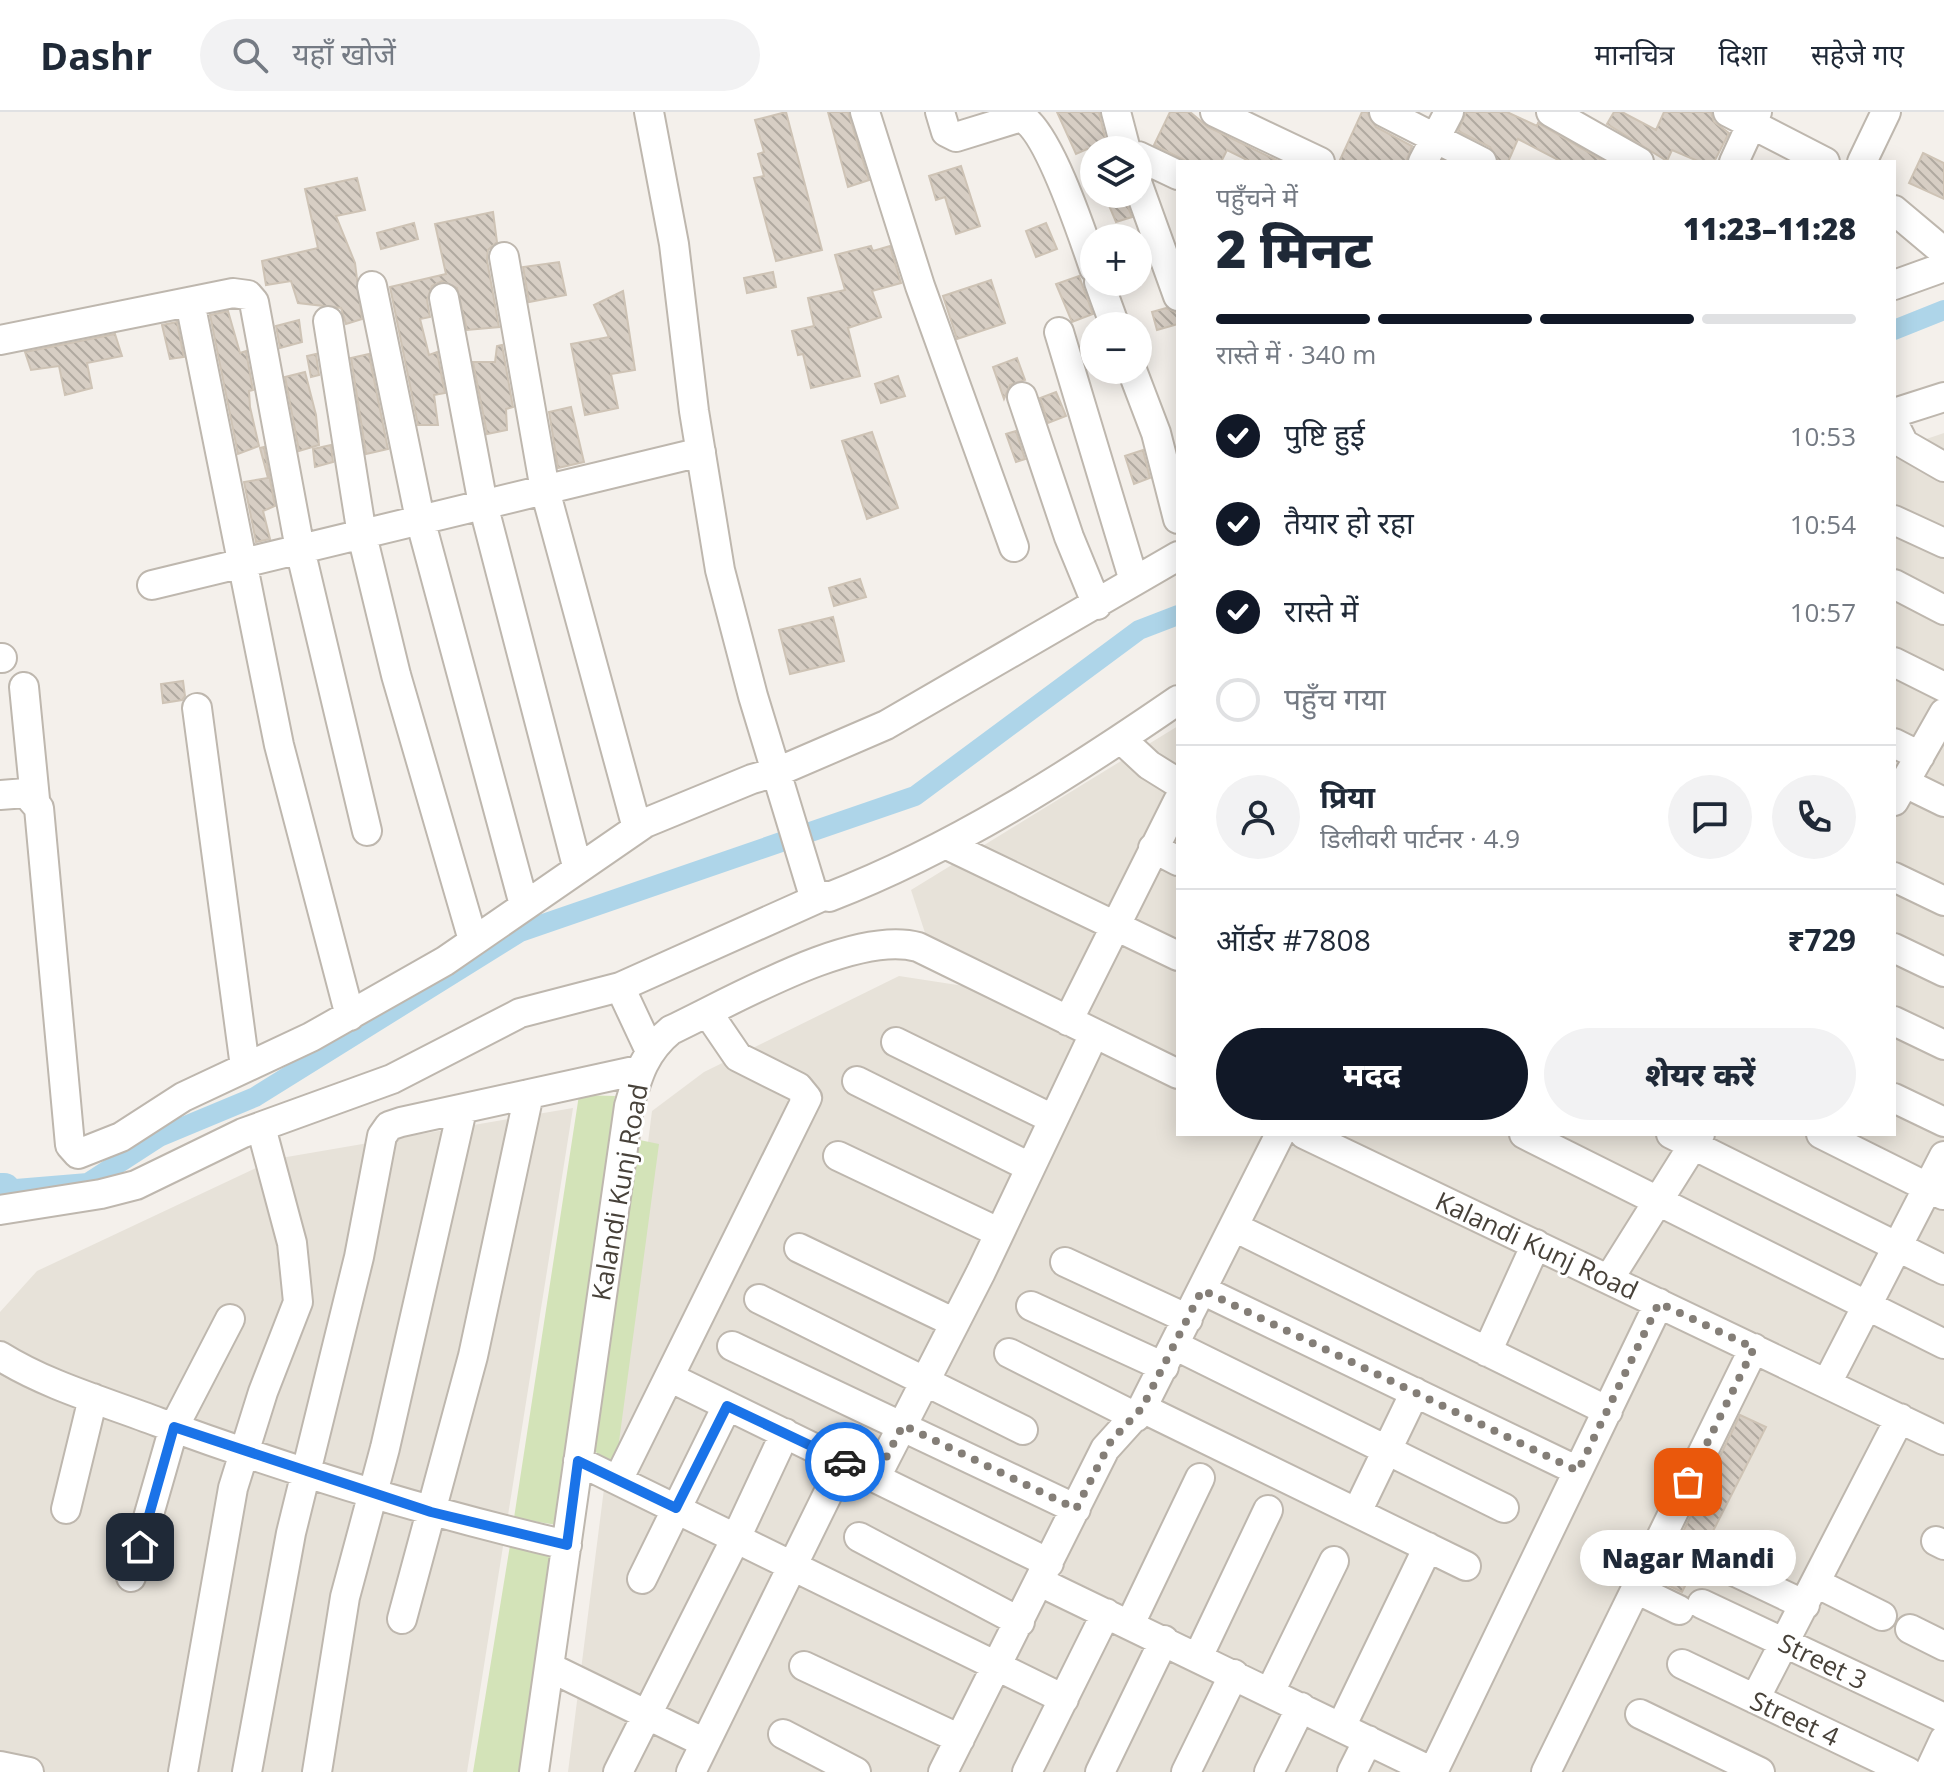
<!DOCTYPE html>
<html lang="hi">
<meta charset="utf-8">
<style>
body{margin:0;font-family:"Open Sans","Noto Sans Devanagari",sans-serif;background:#f2f2f3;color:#1f2937;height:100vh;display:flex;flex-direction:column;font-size:30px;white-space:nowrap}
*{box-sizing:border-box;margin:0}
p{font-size:26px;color:#747a83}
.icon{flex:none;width:44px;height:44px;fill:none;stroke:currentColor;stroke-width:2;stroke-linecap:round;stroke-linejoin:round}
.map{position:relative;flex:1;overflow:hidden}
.sheet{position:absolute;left:1176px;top:48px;width:720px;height:976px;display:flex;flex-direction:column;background:#fff;border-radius:0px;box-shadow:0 4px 20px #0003}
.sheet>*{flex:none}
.fabs{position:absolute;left:1080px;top:24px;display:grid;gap:16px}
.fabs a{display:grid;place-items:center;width:72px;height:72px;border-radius:50%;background:#fff;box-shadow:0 4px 20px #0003;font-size:40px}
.pin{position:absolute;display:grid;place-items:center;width:68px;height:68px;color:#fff;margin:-34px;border-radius:16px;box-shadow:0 4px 12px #0006}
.courier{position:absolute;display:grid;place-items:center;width:80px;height:80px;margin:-40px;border:6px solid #1a73e8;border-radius:50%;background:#fff;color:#222;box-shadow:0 2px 10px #0007}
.bubble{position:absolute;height:56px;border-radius:28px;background:#fff;box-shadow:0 4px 20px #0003;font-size:26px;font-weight:800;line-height:56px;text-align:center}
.head em{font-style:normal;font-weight:800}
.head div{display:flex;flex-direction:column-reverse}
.head{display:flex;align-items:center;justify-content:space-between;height:136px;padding:0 40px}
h1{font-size:52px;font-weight:800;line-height:60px}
.bar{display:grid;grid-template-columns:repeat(4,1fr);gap:12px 8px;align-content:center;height:96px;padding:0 40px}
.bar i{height:10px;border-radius:6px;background:#e0e1e3}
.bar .active{background:#111827}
.bar p{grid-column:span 4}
.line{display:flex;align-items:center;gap:20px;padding:0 40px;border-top:2px solid #e0e1e3}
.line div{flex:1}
.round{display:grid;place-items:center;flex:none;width:84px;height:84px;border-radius:42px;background:#f2f2f3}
ol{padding:0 40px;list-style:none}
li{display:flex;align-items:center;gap:24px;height:88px}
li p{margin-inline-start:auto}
li .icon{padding:8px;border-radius:50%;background:#111827;color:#fff;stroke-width:4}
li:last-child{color:#747a83}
li i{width:44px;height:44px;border:4px solid #e0e1e3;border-radius:50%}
.primary-button{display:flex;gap:16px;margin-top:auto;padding:16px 40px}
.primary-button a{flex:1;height:92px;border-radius:48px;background:#111827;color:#fff;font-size:32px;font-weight:800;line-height:92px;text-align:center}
.primary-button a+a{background:#f2f2f3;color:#1f2937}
header{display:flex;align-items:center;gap:48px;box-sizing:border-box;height:112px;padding:0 40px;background:#fff;border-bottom:2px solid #e0e1e3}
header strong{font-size:38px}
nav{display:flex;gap:44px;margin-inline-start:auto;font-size:28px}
.search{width:560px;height:72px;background:#f2f2f3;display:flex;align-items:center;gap:20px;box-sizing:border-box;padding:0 28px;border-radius:44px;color:#747a83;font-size:30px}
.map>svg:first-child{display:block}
</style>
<header>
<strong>Dashr</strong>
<div class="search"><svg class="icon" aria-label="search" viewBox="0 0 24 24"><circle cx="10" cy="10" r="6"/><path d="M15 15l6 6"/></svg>यहाँ खोजें</div>
<nav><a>मानचित्र</a><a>दिशा</a><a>सहेजे गए</a></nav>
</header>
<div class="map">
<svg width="1944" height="1660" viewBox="0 0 1944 1660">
<defs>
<pattern id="building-back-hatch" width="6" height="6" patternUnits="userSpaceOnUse" patternTransform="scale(2)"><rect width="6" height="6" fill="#d7cec4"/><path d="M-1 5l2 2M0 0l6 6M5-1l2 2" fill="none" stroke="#b0a9a0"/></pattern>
</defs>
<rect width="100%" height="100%" fill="#f4f0eb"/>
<path fill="#e7e2d9" d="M1944,321v991l-608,-290h558v-684z
M1178,614v333l-251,-120 -16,-49z
M899,864l65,10 214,102v46h97l669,319v319h-1376l84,-661 52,-39z
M573,996l-106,664h-467v-460l37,-41 238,-112z"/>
<path fill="#d3e3b8" d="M579,983l36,1 -52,430 -49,-8z
M630,1026l29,6 -43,320 -24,-14z
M512,1421l49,7 -32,232h-56z"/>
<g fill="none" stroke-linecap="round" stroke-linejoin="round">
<path stroke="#aed5e9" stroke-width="20" d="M1894,218l50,-20
M4,1078l84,-7 71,-46 96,-40 265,-165 395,-136 224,-166 39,-15"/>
<path stroke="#aed5e9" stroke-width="34" d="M0,1078h4"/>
</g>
<path fill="url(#building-back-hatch)" stroke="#cec3b5" stroke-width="2" d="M786,0l36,138 -46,11 -22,-83 10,-2 -6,-22 6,-2 -9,-32z
M828,0h20l21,68 -21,7z
M1057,0h42l9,38 -21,-1 -11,5z
M1170,0h20l18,15 72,35h-29l-24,-12 -6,12h-33l-34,-17z
M1362,0h5l9,15 36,19 -6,16h-67z
M1466,0h41l30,14 1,-3 67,39h-43l-44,-23 -10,23h-9l-9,-15 -32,-16z
M1614,0h8l34,18 8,-18h47l3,10 15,11 -15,29h-14l-28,-12 -5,11 -60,-37z
M1923,41l21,10v36l-35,-16z
M961,54l19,60 -24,8 -11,-37 -9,3 -7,-24z
M357,66l8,32 -29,6 19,47 7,56 -16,5 -5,-16 -43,-5 -7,-22 -25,4 -4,-24 56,-13 -13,-59z
M1124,85l8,20 -16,5 -8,-19z
M493,100l4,30 -9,8 -1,10 12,67 -32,3 -10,-42 -15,-7 -10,5 -5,14 3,17 -10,2 9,36 8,-3 8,41 -11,2 4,30h-20l-28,-138 56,-13 -11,-50z
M414,111l4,16 -37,10 -4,-16z
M1046,111l11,26 -21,8 -10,-26z
M871,134l2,5 17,-5 11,37 -29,8 9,26 -33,11 12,48 -49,12 -8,-34 -5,1 -6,-24 22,-5 -6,-28 37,-8 -10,-35z
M559,150l7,33 -37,7 -6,-35z
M773,160l3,15 -29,6 -3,-15z
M1079,164l14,38 -21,8 -16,-38z
M991,168l14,43 -48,16 -14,-43z
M623,179l12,79 -24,4 7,34 -33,7 -14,-71 38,-7 -15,-32z
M1166,196l12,5v11l-21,6 -5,-18z
M228,199l12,42 6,-2 7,39 -4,1 1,16 9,39 -21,8 -28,-139z
M299,208l3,22 -22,6 -4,-22z
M177,210l7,35 -14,2 -8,-34z
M115,222l7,22 -35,7 5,25 -27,7 -6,-29 -28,4 -6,-18z
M502,233l11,62 -7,2 1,21 -20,4 -14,-72h22l2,-16z
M316,242l3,21 -8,2 -4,-21z
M369,242l19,95 -22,5 -15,-96z
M1017,246l8,22 -15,5 -6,14 -11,-32z
M305,260l11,43 3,30 -20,6 -14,-74z
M898,264l7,20 -24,7 -6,-19z
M1056,280l10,24 -18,7 -8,-25z
M571,295l13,55 -26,6 -9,-56z
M1016,319l9,28 -9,3 -10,-28z
M872,320l26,76 -31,11 -25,-78z
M331,333l2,17 -18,5 -2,-18z
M264,335l11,59 -12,5 7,28 -14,3 -12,-60 24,-4 -8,-30z
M1143,338l7,28 -16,6 -9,-28z
M860,467l6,18 -32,9 -5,-18z
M833,505l11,44 -54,13 -11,-44z
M183,569l2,15 -3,4 -19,3 -2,-19z
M1740,1303l26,12 -84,165 -23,-11z"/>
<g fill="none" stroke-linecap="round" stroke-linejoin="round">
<defs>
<path id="minor" d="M649,0l25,132 20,167 26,159 33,126 60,197 16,4c124,-48 240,-122 349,-197
M865,0l55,174 94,261
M940,0l6,20 10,5 65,-20c27,13 62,119 73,151
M1116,0l10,38
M1215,0l105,50
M1384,0l98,50
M1551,0l88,50
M1728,0l97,50
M1138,44l40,19
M1423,50l26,-50
M1734,50l23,-50
M1862,50l24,-50
M1138,73l40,111
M1894,98l50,42
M504,145l41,233 92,338
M1099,170l16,44
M1894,173l50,-18
M372,174l48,233 104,386
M444,186l39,206 94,362
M190,190l89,443 71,271
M328,209l34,214 34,140 77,265
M1059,220l75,249
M0,228l233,-47 15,2 6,7 46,247 67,282
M1132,258l24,63 22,86
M1022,285l47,140 28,68
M1894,301l50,-16
M1894,312l10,20 40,23
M1894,408l50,23
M1894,472l50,26
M152,473l549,-133
M0,546h2
M1894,550l50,25
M24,575l11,112
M197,596l48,359
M1121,627l28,26 29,18
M1894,631l26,13
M1905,671l39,19
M0,683l26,-2 13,15 31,337 8,9 43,-17 62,-40 128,-60 134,-76 200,-138 107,-44 25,-7 109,-47 292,-169
M1894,689l50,-88
M945,732l233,112
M1153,736l25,13
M1894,765l50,24
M1894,836l50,24
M620,875l30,64
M1068,909l110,-220
M1894,909l50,24
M896,930l157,77
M857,969l173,86
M1894,986l50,24
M1304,1022l640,306
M1524,1022l420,210
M1671,1022l273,136
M1821,1022l122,61
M838,1044l160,76
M0,1098l101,-16 35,-9 107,-52 149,-54 128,-66 100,-26 201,-90
M1234,1115l374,184
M799,1136l156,75
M1065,1150l123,57
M1609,1167l91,-145
M1202,1178l376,181
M759,1187l264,131
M1031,1194l133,61
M1174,1233l330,163
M732,1234l344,163
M1487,1240l49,-108
M1009,1241l127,64
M0,1244c48,30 106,46 158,66 134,49 270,91 409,123
M669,1265l380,186
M1827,1271l117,-227
M1142,1296l324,158
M578,1349l486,238
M876,1365l105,-205 113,-238
M618,1368l189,-382 -9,-11 -60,-30 -30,-44
M66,1397l27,-111
M1357,1400l58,-120
M859,1425l161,85
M1936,1429l8,4
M1721,1453l84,40
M131,1465l43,-150 56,-108
M642,1467l85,-173
M1040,1470l393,190
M1816,1471l66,33
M1636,1477l43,21
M1702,1492l242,114
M402,1507l71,-263 56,-262
M1130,1512l70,-146
M1910,1517l34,17
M1198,1545l70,-147
M1682,1552l226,108
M804,1554l156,73
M549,1555l156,76
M1270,1580l64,-131
M1755,1587l145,-281
M1640,1602l120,58
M1341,1615l87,-180
M783,1622l73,38
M0,1654l29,6
M183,1660l50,-284 30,-96 35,-90 -6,-59 -31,-116
M247,1660l44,-239 68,-276 23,-121 7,-10 12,-4 238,-52
M317,1660l28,-175 40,-149 77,-338
M534,1660l95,-666c9,-31 16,-55 42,-76 60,-28 183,-101 247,-83l260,127
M618,1660l118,-234 49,-105
M691,1660l153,-311
M943,1660l162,-323 37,-41 138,-274
M1027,1660l79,-159
M1100,1660l64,-132
M1186,1660l48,-98
M1269,1660l32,-65
M1352,1660l16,-32
M1433,1660l226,-469
M1546,1660l208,-424
M1929,1660l15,-32"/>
</defs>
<use href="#minor" stroke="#beb7ae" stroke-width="32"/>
<use href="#minor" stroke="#fff" stroke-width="28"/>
</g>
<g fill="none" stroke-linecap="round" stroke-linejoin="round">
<path stroke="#847e77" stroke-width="8" stroke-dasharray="0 14.4" d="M845,1350l31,15 27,-52 173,84 35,-68 31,-33 60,-118 376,181 81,-168 95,45 -66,134"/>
<path stroke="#1a73e8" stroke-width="10" d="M140,1435l34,-120 257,85 136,33 11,-84 98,47 51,-102 118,56"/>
</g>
<g text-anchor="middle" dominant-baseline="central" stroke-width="6" stroke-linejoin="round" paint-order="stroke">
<g font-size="26" fill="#474139" stroke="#fff">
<text transform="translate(619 1080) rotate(-80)">Kalandi Kunj Road</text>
<text transform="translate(1537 1133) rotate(25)">Kalandi Kunj Road</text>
<text transform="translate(1823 1549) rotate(26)">Street 3</text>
<text transform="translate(1795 1606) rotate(25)">Street 4</text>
</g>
</g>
</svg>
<div class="fabs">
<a><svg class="icon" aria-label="layers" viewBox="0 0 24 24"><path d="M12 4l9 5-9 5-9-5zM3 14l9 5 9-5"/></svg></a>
<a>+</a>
<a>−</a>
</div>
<div class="pin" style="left:1688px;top:1370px;background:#ea580c"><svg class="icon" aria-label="bag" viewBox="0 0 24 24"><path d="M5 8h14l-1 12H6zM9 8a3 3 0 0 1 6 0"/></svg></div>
<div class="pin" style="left:140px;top:1435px;background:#1f2937"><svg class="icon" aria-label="home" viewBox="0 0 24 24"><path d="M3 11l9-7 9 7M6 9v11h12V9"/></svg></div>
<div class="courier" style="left:845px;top:1350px"><svg class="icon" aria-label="car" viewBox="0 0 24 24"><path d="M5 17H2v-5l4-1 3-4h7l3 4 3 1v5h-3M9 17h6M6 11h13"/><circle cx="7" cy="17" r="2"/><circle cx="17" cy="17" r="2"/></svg></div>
<div class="bubble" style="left:1580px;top:1418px;width:216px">Nagar Mandi</div>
<section class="sheet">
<div class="head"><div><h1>2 मिनट</h1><p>पहुँचने में</p></div><em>11:23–11:28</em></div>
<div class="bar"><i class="active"></i><i class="active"></i><i class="active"></i><i></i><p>रास्ते में · 340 m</p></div>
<ol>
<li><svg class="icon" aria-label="check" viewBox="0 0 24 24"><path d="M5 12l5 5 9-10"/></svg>पुष्टि हुई<p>10:53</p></li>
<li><svg class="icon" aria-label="check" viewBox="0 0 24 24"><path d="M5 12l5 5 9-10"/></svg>तैयार हो रहा<p>10:54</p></li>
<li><svg class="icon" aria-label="check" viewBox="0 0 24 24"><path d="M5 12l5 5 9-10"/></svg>रास्ते में<p>10:57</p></li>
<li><i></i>पहुँच गया</li>
</ol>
<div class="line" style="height:144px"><a class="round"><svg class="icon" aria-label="person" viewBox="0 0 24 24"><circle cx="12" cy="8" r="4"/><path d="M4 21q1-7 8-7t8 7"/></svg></a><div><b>प्रिया</b><p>डिलीवरी पार्टनर · 4.9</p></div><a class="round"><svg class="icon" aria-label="chat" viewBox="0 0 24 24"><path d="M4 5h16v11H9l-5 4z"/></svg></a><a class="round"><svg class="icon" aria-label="phone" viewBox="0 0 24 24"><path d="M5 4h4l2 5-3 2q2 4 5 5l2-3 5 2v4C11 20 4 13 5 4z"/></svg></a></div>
<div class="line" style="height:104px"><div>ऑर्डर #7808</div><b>₹729</b></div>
<div class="primary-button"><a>मदद</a><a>शेयर करें</a></div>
</section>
</div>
